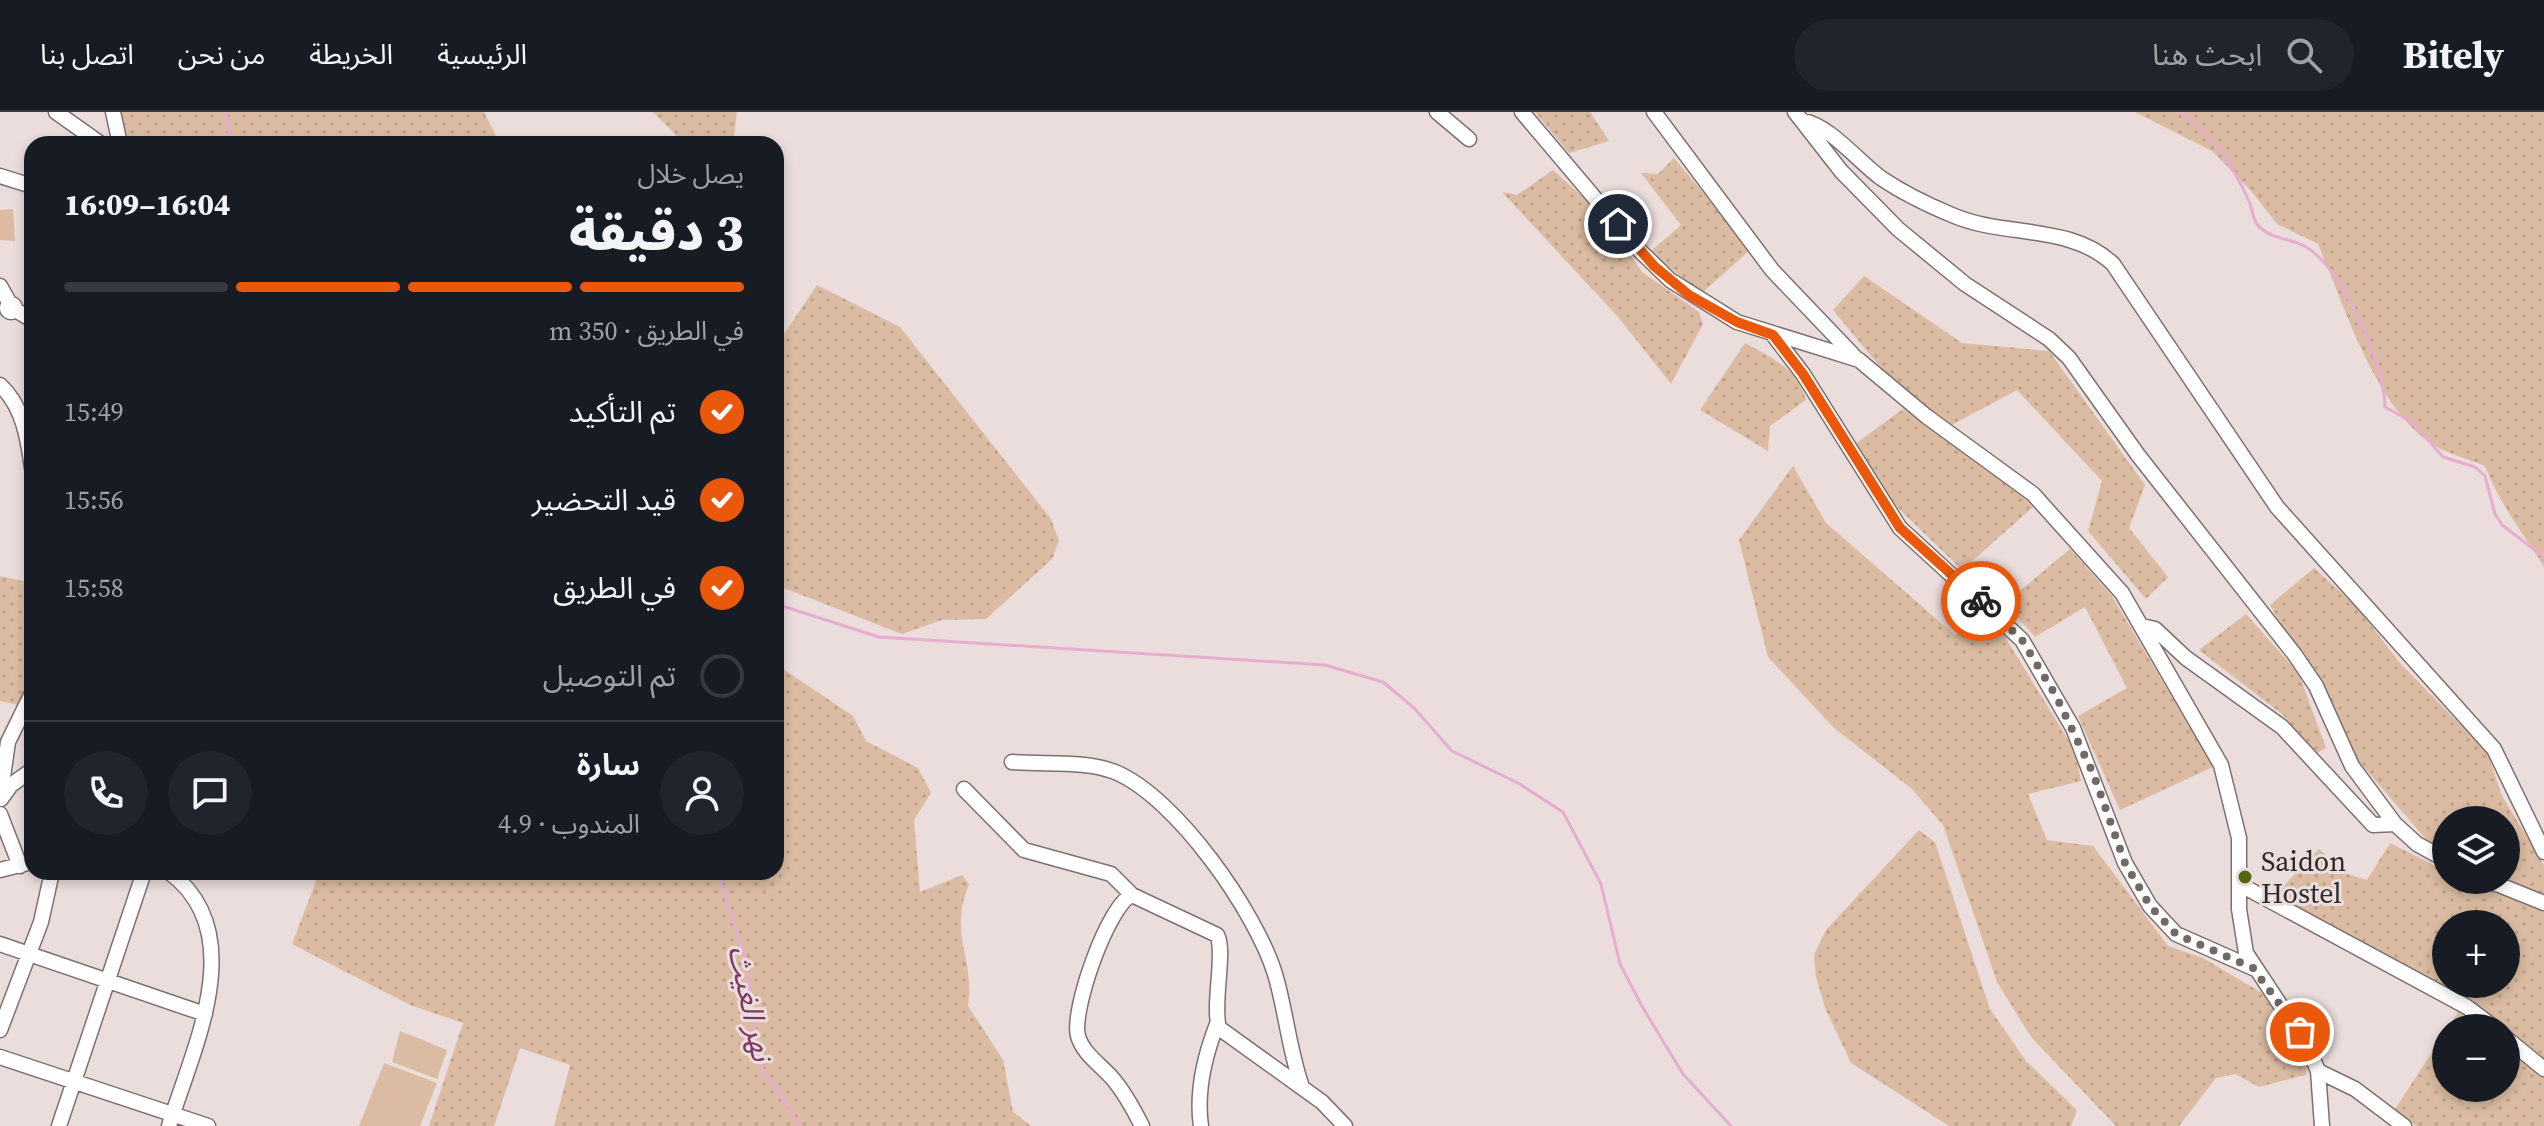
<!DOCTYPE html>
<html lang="ar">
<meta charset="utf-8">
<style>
body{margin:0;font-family:"Source Serif 4","Noto Sans Arabic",serif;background:#20242c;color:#f1f3f6;direction:rtl;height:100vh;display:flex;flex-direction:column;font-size:30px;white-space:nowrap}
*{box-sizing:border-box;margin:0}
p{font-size:26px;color:#9ea1a6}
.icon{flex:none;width:44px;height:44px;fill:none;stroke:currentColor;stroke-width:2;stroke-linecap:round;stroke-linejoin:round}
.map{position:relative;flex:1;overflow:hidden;direction:ltr}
.panel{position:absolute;left:24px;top:24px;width:760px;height:744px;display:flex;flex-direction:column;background:#171b24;border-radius:24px;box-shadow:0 4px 12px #0003;direction:rtl}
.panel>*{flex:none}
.fabs{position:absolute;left:2432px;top:694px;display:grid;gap:16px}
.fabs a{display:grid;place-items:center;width:88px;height:88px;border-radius:50%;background:#171b24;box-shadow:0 4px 12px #0003;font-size:40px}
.pin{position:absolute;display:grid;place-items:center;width:68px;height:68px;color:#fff;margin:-34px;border:4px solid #fff;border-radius:50%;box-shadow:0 2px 8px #0007}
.courier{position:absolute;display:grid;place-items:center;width:80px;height:80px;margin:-40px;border:6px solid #ea580c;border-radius:50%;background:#fff;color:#222;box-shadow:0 2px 10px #0007}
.headline em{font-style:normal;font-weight:800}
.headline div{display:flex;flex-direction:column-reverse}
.headline{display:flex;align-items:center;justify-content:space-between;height:136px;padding:0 40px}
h1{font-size:52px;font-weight:800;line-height:60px}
.bar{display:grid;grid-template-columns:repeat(4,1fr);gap:12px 8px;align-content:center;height:96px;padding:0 40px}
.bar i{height:10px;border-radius:6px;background:#363941}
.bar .active{background:#ea580c}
.bar p{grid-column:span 4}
.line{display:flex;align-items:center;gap:20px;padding:0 40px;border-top:2px solid #363941}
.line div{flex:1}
.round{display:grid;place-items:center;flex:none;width:84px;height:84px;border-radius:42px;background:#20242c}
ol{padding:0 40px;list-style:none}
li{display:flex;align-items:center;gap:24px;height:88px}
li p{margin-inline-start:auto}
li .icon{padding:8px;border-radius:50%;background:#ea580c;color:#fff;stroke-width:4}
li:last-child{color:#9ea1a6}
li i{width:44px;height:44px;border:4px solid #363941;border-radius:50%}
header{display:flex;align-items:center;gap:48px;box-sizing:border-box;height:112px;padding:0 40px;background:#171b24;border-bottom:2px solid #363941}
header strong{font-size:38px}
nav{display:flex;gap:44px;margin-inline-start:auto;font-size:28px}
.search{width:560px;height:72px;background:#20242c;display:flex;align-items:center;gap:20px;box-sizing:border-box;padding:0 28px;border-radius:44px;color:#9ea1a6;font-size:30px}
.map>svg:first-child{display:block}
</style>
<header>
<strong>Bitely</strong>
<div class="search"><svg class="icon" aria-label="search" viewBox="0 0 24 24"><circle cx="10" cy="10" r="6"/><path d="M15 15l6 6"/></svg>ابحث هنا</div>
<nav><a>الرئيسية</a><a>الخريطة</a><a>من نحن</a><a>اتصل بنا</a></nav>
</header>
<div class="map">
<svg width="2544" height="1014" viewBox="0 0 2544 1014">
<defs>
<pattern id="grass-dots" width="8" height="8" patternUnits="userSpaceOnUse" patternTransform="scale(2)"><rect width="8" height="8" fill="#dbbca2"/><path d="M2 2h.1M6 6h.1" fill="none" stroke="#bca28c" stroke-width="1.8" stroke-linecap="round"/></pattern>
</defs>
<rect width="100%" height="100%" fill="#eadddc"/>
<path fill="url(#grass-dots)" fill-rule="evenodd" d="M119,0h365l16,32h-373z
M653,0h84l-4,32h-48z
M1535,0h55l19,29 -40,12z
M2135,0h409v455c-21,-34 -45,-64 -59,-101 -15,-6 -32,-11 -46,-18 -63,-34 -94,-142 -121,-204l-41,-20 -25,-32 -40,-41z
M1674,46l77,91 -49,44 -52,-41 31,-27 -40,-52 17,1z
M1553,58l52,47 37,55 57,40 4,12 -32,60 -52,-66 -117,-126 15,3z
M1864,164l98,67 87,8 96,134 -16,43 39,49 -22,22 -58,-68 14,-50 -85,-91 -67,36 -69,-58 -48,-58z
M817,173l83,42 151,192 8,22 -7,18 -66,60 -44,1 -40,14 -126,-49v-239z
M1745,231c26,14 53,26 61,57l-36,26 -2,25 -68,-41z
M1903,297l106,73 24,25 -71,63 -71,-69 -36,-57z
M1793,354l33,57 129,112 23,-21 19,10 78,127 6,30 -53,13 19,46 46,6 75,100 35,12 64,38 41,63 -2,16 -47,12 -24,-13 -19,4 -37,48h-63l-85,-89 -34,-55 -54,-157 -31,-36 -78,-61 -66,-71 -29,-117z
M2070,437l42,47 101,171 -93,43 -42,-94 49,-28 -42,-81 -50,30 -30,-34z
M2314,456l42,38 44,57 87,89 15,44 42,69v31l-39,-16 1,-60h-60v32l-16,-8 -74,-86 -86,-153z
M0,464l32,7v89l-13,33 -19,-4z
M2246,502l53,60 27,74 -11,6 -32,-39 -84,-65z
M776,552l77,52 13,25 52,27 13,25 -17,27 6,72 42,-17 7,9c-21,52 6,72 -1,122l35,54 10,52 18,14h-477l16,-61 -50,-17 -26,78h-65l34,-103 -53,-18 -118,-61 26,-68 -3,-4h461z
M1919,718l16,12 55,167 36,52 51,49 -6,16h-122l-98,-63 -26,-55 -9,-31 -2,-22 12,-25z
M2390,731l56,28v9h18l80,32v214h-128l-21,-17 51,-78v57h60v-60h-58l10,-16 -43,-37 -139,-81 43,-45 25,24 23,7zM2446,812h60v60h-60z"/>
<path fill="#dbbca2" d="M13,97l2,32 -15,-1v-30z
M400,919l47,19 -10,29 -45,-17z
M384,951l53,20 -17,43h-61z"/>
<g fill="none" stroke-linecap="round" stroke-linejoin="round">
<path stroke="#e7adcf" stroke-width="3" d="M226,0l5,32
M2179,0c34,21 54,54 70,89 3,7 4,18 8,23 11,15 34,14 49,23 37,21 79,119 79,160l27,15 31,35 32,10 10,9 10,38 7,11 42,32
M776,492l103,33 446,28 58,17 31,26 38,43 66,32 45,29 38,72 19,80 23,44 40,66 48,52
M718,760l29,93 13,100 40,61"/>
<defs>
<path id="minor" d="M56,0l45,32
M113,0l7,32
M1437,0l32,27
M1522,0l115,136 33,32 67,42 122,38 67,56 107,78 89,99 99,172 18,73v71l7,44 62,94 10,24 4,55
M1654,0l118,158 83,87
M1795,0l46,59 57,58 67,55 84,55 20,19 69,97 157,200 21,31 36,80 43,58 -22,1 -91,-98 -96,-69 -31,-29 -13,-3
M1803,9c26,4 56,41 78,57 22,15 47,27 71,37 53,23 117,8 161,49l164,243 217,242 50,103
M0,64l32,10
M0,174l10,18
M7 196a4 4 0 1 1 8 0a4 4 0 1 1-8 0Z
M14,197l18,11
M1774,224l29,38 97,154 122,112 51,88 52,135 25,43 26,28 77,34
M0,273c23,21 28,54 32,83
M1012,650c32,3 74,-2 103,10 61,25 141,140 160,202 11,37 14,76 27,113
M964,677l60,61 87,24 21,21
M0,686l8,-56 24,-49
M1,687l10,-14 21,-15
M0,702l20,52
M2395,712l22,20 29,16
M0,758l32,-8
M169,760c83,61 23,178 0,254
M2487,768l57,23
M2239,772l228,123 28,21
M0,832l205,70
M0,918l41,-108 11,-50
M2506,926l38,31
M0,945l208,69
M2318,959l37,18 49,37
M59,1014l85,-254
M1142,1014c-8,-16 -18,-34 -29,-47 -12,-14 -30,-25 -35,-43 -7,-25 30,-131 54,-141l85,40c9,16 -5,69 2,93l103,74 23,24
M1201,1014c-5,-34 4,-71 16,-102"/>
</defs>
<use href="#minor" stroke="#7c7170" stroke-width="17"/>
<use href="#minor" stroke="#fff" stroke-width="14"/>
</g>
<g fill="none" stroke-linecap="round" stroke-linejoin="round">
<path stroke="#706968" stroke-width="8" stroke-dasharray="0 14.4" d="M1981,489l41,39 34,56 37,77 32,90 25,43 26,28 77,34 47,64"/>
<path stroke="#ea580c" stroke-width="10" d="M1618,112l36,42 35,29 48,27 36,13 30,39 97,154 81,73"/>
</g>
<circle fill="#556610" stroke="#eadddc" stroke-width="3" cx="2245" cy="765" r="8"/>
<g text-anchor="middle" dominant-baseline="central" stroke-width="6" stroke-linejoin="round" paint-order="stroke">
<g font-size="28" fill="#2e2a29" stroke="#eadddc" text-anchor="start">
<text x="2261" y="749">Saidon<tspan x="2261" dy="32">Hostel</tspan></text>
</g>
<g font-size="30" font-style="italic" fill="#7d3864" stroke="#eadddc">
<text transform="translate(751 891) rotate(78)">نهر الغيث</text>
</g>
</g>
</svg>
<div class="fabs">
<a><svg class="icon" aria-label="layers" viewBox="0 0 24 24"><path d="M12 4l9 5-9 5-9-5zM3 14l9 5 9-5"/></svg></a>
<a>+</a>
<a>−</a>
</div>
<div class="pin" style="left:2300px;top:920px;background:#ea580c"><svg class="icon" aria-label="bag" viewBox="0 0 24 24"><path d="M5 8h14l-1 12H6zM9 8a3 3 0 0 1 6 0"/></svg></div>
<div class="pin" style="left:1618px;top:112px;background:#1f2937"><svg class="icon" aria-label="home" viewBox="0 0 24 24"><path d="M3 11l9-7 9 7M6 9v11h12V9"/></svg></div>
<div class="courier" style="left:1981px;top:489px"><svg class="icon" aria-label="bike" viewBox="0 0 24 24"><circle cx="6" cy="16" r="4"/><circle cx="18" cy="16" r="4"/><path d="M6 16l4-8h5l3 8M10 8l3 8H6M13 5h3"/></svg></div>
<section class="panel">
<div class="headline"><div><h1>3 دقيقة</h1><p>يصل خلال</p></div><em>16:04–16:09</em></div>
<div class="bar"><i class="active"></i><i class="active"></i><i class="active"></i><i></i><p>في الطريق · 350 m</p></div>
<ol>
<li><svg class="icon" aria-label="check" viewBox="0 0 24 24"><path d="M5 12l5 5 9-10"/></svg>تم التأكيد<p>15:49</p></li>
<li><svg class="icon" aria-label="check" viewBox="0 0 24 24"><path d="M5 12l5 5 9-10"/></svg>قيد التحضير<p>15:56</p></li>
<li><svg class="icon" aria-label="check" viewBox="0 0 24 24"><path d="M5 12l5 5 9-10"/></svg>في الطريق<p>15:58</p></li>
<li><i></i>تم التوصيل</li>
</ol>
<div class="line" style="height:144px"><a class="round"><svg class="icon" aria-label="person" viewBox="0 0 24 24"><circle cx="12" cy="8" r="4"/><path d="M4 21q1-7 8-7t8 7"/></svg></a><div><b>سارة</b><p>المندوب · 4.9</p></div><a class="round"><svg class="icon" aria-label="chat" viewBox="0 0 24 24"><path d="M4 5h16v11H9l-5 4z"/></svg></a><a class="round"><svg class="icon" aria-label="phone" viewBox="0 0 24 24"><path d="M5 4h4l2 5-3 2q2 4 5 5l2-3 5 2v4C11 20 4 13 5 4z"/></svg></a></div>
</section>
</div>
